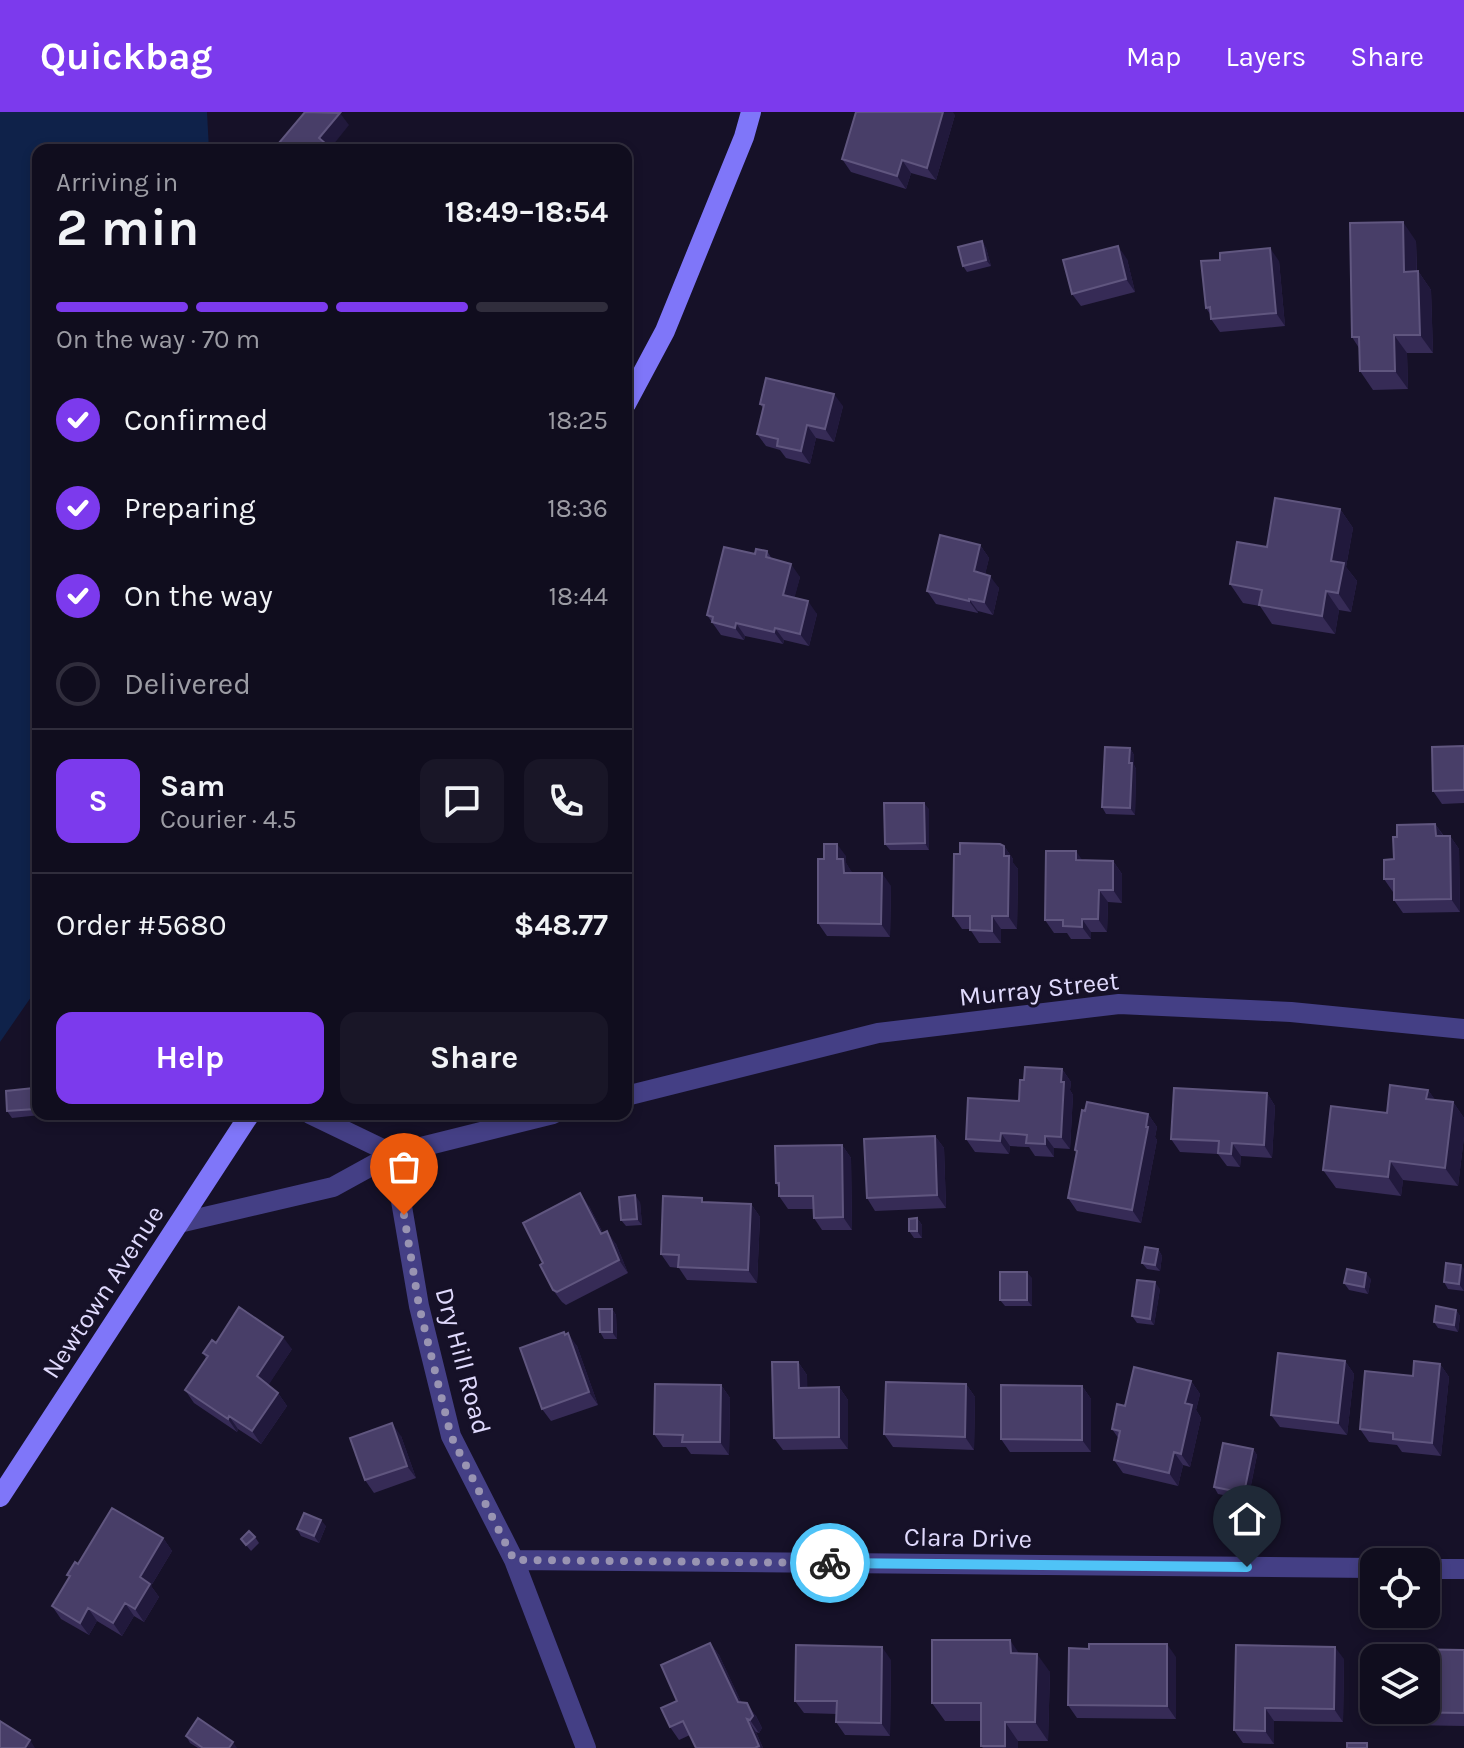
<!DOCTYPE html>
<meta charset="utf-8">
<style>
body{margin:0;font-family:Karla,sans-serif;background:#191627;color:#f1f3f6;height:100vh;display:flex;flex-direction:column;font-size:30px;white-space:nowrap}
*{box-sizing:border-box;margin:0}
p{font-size:26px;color:#9c9ca4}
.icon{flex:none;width:44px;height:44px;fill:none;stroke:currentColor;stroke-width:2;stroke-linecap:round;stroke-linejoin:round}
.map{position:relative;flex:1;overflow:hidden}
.side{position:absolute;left:32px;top:32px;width:600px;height:976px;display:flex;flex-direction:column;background:#100d1e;border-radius:16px;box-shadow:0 4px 12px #0003,0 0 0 2px #302d3c}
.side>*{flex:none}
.tools{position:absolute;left:1360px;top:1436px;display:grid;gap:16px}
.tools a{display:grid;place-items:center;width:80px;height:80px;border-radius:16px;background:#100d1e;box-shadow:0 4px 12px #0003,0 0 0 2px #302d3c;font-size:40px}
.pin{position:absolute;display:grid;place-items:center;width:68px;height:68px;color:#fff;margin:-82px -34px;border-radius:50% 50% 50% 0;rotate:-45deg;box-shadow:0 0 8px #0007}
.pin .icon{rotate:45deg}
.courier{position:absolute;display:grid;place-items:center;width:80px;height:80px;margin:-40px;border:6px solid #4fc3f7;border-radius:50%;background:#fff;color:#222;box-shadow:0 2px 10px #0007}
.head em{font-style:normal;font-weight:700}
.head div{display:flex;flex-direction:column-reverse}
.head{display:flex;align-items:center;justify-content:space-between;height:136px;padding:0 24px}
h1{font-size:52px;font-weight:700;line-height:60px}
.bar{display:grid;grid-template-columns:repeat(4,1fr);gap:12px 8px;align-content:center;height:96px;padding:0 24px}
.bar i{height:10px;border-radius:6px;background:#302d3c}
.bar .current{background:#7c3aed}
.bar p{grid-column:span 4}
.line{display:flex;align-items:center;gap:20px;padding:0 24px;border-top:2px solid #302d3c}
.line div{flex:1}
.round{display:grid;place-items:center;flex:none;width:84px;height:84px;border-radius:16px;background:#191627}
ol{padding:0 24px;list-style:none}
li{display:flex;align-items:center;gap:24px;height:88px}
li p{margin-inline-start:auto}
li .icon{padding:8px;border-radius:50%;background:#7c3aed;color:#fff;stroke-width:4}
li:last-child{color:#9c9ca4}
li i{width:44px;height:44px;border:4px solid #302d3c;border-radius:50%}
.button{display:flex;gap:16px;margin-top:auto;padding:16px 24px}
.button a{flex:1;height:92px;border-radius:16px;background:#7c3aed;color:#fff;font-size:32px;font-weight:700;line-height:92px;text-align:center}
.button a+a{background:#191627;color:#f1f3f6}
header{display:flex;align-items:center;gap:48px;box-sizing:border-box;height:112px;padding:0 40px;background:#7c3aed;color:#fff}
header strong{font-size:38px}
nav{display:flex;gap:44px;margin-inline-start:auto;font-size:28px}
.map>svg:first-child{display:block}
</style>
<header>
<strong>Quickbag</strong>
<nav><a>Map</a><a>Layers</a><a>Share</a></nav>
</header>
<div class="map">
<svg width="1464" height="1636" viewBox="0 0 1464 1636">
<rect width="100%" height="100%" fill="#161128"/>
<path fill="#0f224a" d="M0,0h207l2,38h-171v837l-38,55z"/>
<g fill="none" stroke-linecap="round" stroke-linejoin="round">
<path stroke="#443f85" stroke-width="20" d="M626,984l252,-63 241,-29 172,8 173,17
M310,1002l83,40 160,-40
M179,1111l154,-36 60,-33 26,152 32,130 63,124 72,188
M514,1448l860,8
M1426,1457h38"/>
<path stroke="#7f76f9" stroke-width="20" d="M626,292l39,-73 79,-194 7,-25
M0,1385l250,-383"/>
</g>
<path fill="#362b56" d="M955,3l-19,65 -25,-7 -5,16 -55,-17 -9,-13z
M982,129l4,7 5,18 -24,6 -4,-6z
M1416,129l1,30h1l13,19 2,63h-26l1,36 -35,1 -13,-19 -1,-23 -7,-11z
M1127,147l8,33 -54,14 -9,-12z
M1279,149l6,65 -65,6 -9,-13 -1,-5 -4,-6z
M760,292l83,2 -9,36 -18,-4 -6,26 -24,-6 -6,-8 -14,-4 -9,-12 6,-26z
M1340,397l13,19 -7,39 11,14 -6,31 -12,-2 -4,24 -63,-10 -12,-18 -17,-3 -13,-19 37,-37z
M980,433l9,13 -4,16 14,14 -6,27 -15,-4v2l-42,-9 -9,-13z
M767,439l5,8 28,18 -6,21 23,16 -8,32 -25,-6 -1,4 -38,-8 -1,4 -23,-5 -14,-20 48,-61z
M1464,634v57l-22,1 -9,-13z
M1130,636l4,7v10l2,4 -1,46 -29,-1 -4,-7z
M929,697v41h-39l-5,-6z
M1435,712l9,12h6l9,13 1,63 -57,1 -9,-13v-8h-1l-9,-13 10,-20 3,-22z
M1004,734l9,13v4l5,6 -1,60h-16v14h-22l-9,-14h-8l-9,-13 7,-62z
M846,744v7l6,10 39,13 -1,51 -63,-1 -9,-13z
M1082,748l31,1 9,13v29l-14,-1 -1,30h-16v7h-20l-4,-6h-13l-9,-13z
M1062,957l9,13 -1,8 3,5 -3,54 -16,-1v9l-19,-1 -6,-9h-3l-16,-1 -1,8 -34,-2 -9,-13 53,-38 5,-21z
M33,976l5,6v20l2,1 -28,3 -5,-7z
M1428,978l7,10 18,2 11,16v19l-6,49 -55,-6 -2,16 -65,-8 -13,-18 64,-57z
M1267,981l8,13 -3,52 -31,-2 -1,11 -13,-1 -9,-12 -38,-2 -9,-13z
M1148,1002l9,13 -2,10 2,3 -16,83 -64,-12 -9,-13 9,-46 -2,-2z
M935,1024l9,12 2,60 -71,3 -8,-13z
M842,1033l9,13 1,72h-30l-8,-12 -1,-9h-25l-9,-13v-7l-3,-6z
M640,1090l2,23 -16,1 -5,-6z
M705,1090l46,2 9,13 -3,66 -70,-3 -8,-12 -9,-1 -9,-13z
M589,1094l14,27 13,11 12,29 -62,32 -4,-3 -9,-12 -10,-27z
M917,1106l5,7v13h-8l-5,-7z
M1158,1137l4,7 -2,15 -13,-2 -5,-6z
M1464,1157v22l-16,-2 -4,-7z
M1032,1166v28h-27l-5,-6z
M1371,1167l-3,15 -19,-4 -5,-7z
M1160,1177l-6,36 -17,-2 -5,-7z
M612,1197l4,6 1,24h-13l-4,-7z
M1456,1198l4,6 -2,16 -20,-4 -4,-6z
M564,1220l13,14 21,59 -47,16 -9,-12z
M216,1231l76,6 -24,36 10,8 9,13 -26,38 -23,-15 -1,3 -43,-29 -9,-13 21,-32 -3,-5z
M1345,1249l9,13 -7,61 -67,-8 -9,-12z
M798,1250l9,13v13l32,-1 9,13v49l-65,1 -9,-12z
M1440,1252l9,13 -8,79 -39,-4 -5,-7 -28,-3 -9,-13 53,-53z
M1191,1269l9,13 -4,16 5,8 -11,49 -7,-2 -5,21 -55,-13 -9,-13 5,-21 -7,-10 13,-23z
M966,1272l9,13 -1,53 -81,-3 -9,-13z
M721,1273l9,13 -1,57 -38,-1 -5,-7h-23l-9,-13z
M1082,1274l9,13v53h-81l-9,-13z
M401,1324l15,42 -42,15 -9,-13z
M1253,1337l4,6 -9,45 -30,-6 -4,-7z
M326,1414l-7,17 -18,-7 -4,-7z
M255,1425l4,6 -8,8 -10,-12z
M163,1426l9,13 -21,35 8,11 -15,25 -10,-6 -12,20 -25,-15 -8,14 -28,-16 -9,-13 17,-29 -2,-2 11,-11z
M710,1531l9,12 22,47 15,14 6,12 -3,5 -3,-1 7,16h-67l-6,-13 -11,5 -9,-13 7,-26z
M1236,1533l108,14 -1,63 -69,-1v23l-31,-1 -9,-13z
M1464,1538v76l-57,-1 -8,-13z
M1020,1541l30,19 -2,69h-30v7h-35l-2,-2v-25h-36l-13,-18z
M1176,1545v62l-99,-1 -9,-13z
M891,1548l-1,76 -45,-1 -9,-13 1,-8 -33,-1 -9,-12z
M186,1624l51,12h-39l-8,-5z"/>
<path fill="#21193c" d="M943,0h10l2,3 -19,65 -9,-12z
M340,1l9,12 -20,25 -10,-12z
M902,48l9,13 -5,16 -9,-13z
M1403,110l13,19 1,49 -13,-18z
M982,129l4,7 5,18 -5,-6z
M1118,134l9,13 8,33 -9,-13z
M1270,136l9,13 6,65 -9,-13z
M1418,159l13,19 2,63 -13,-18z
M1394,223l13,18 1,36 -13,-18z
M834,282l9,12 -9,36 -9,-13z
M807,313l9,13 -6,26 -9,-13z
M1340,397l13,19 -7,39 11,14 -6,31 -13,-19 -7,-32z
M980,433l9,13 -6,26 -9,-13z
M791,452l9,13 -8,31 -9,-13z
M990,464l9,12 -6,27 -9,-13z
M1326,479l13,19 -4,24 -13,-18z
M969,487l9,12v2l-9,-12z
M808,489l9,13 -8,32 -9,-12z
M736,511l9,13 -1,4 -9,-12z
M775,516l9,12 -1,4 -9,-12z
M1130,636l4,7v10l2,4 -1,46 -5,-7z
M924,691l5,6v41l-4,-7z
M1435,712l9,13 -8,-1z
M1450,724l9,13 1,63 -9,-13z
M837,732l9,12v7l6,9v14l-8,-13 -7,-14z
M1004,734l9,13v4l5,6 -1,60 -9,-13z
M1076,739l9,13 -9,-4z
M1113,749l9,13v29l-9,-13z
M626,756l5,7 -5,15z
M882,761l9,13 -1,51 -9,-13z
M1099,778l9,12 -1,30 -9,-13z
M992,804l9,13v14l-9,-12z
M1082,807l9,13v7l-9,-12z
M1062,957l9,13 -1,8 3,5 -3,54 -9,-12z
M33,976l5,6v19l-3,-4z
M1428,978l13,18 -15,-9z
M1267,981l8,13 -3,52 -8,-13z
M1453,990l11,16v19l-6,49 -13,-18z
M1148,1002l9,13 -2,10 2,3 -16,83 -9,-13z
M1001,1021l9,13 -1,8 -9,-13z
M935,1024l9,12 2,60 -9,-13z
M1045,1024l9,12v9l-9,-13z
M1232,1031l9,13 -1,11 -9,-13z
M842,1033l9,13 1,72 -9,-13z
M1390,1049l13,19 -2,16 -13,-19z
M580,1081l9,13 21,41 -9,-13z
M635,1083l5,7 2,23 -5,-6z
M751,1092l9,13 -3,66 -9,-13z
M917,1106l5,7v13l-5,-7z
M607,1119l9,13 12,29 -9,-13z
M1158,1137l4,7 -2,15 -5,-6z
M1461,1153l3,4v22l-5,-7z
M1027,1160l5,6v28l-5,-6z
M1366,1161l5,6 -3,15 -4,-7z
M1155,1170l5,7 -6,36 -4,-6z
M612,1197l4,6 1,24 -5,-7z
M1456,1198l4,6 -2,16 -4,-7z
M564,1220l7,9 -3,-8 9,13 21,59 -9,-13z
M283,1225l9,12 -26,40 -9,-13z
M1345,1249l9,13 -7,61 -9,-12z
M798,1250l9,13 1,25 -9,-12z
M1440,1252l9,13 -8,79 -9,-13z
M1191,1269l9,13 -4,16 5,8 -11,49 -9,-13 4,-51z
M966,1272l9,13 -1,53 -9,-13z
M721,1273l9,13 -1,57 -9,-13z
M1082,1274l9,13v53l-9,-12z
M839,1275l9,13v49l-9,-12z
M278,1281l9,13 -26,38 -9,-13z
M229,1304l9,13 -1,3 -9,-13z
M392,1311l9,13 15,42 -9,-12z
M1253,1337l4,6 -9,45 -4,-7z
M1174,1340l9,13 -5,21 -9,-13z
M321,1408l5,6 -7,17 -5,-7z
M163,1426l9,13 -21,35 8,11 -15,25 -9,-13 5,-32z
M125,1491l9,13 -12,20 -9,-13z
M88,1496l9,13 -8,14 -9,-12z
M1010,1528l13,19 -12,-6z
M710,1531l9,12 28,59 -9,-12z
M1167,1532l9,13v62l-9,-13z
M882,1535l9,13 -1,76 -9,-13z
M1335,1535l9,12 -1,63 -9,-13z
M1037,1542l13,18 -2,69 -13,-19z
M747,1591l9,13 6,12 -3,5 -9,-13z
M1265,1596l9,13v23l-9,-13z
M747,1607l9,13 7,16h-2l-2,-2z
M1005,1610l13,19v7h-12l-1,-2z
M30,1628l5,8h-10z
M233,1630l4,6h-8z"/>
<path fill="#483e68" stroke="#60567f" stroke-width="2" d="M305,0l35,1 -21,25 14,12h-60z
M856,0h87l-16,56 -25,-8 -5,16 -55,-17z
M1403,110l1,50 14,-1 2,64h-26l1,36h-35l-1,-34h-7l-2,-114z
M982,129l4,19 -23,6 -5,-19z
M1118,134l8,33 -54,15 -9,-34z
M1270,136l6,65 -65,6 -1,-12 -4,1 -5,-47 19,-1v-7z
M766,266l68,16 -9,35 -18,-4 -6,26 -24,-5 1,-7 -21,-5 7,-29 -4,-1z
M1275,386l65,11 -9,52 13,2 -6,30 -12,-2 -4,25 -63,-11 3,-15 -32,-6 7,-42 30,5z
M940,423l40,10 -6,26 16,5 -6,26 -15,-3v2l-42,-10z
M724,435l31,7 1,-5 11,2 -1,6 25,7 -8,31 25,6 -8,33 -25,-6 -1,4 -38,-9 -1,5 -23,-6 1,-5 -6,-2z
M1464,634v44l-31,1 -1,-44z
M1105,635l25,1 -1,15h3l-2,45 -28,-1z
M884,691h40l1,40 -40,1z
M1435,712l1,12h14l1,63 -57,1v-21h-10v-19l10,-1 -1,-22h4v-12z
M960,731l40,1 4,2v10h5l-1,60h-16v15l-22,-1v-14h-17l1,-62h6z
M824,732h13v15h6l1,14h38l-1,51 -63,-1v-64h6z
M1046,739h30v9l37,1v29h-14l-1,29h-16v8l-19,-1v-6h-18z
M1025,955l37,2 -1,13h3l-3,55 -16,-1v8l-19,-1 1,-8 -10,-1 -16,-1 -1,8 -34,-2 2,-41 51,3 1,-21h4z
M1390,973l38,5 -2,9 27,3 -8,66 -55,-7 -2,16 -65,-7 8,-64 56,7z
M33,976l2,21 -28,2 -1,-20z
M1174,976l93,5 -3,52 -32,-2 -1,11 -13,-1 1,-12 -48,-2z
M1087,990l61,12 -2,13h2l-16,83 -64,-12 9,-47 -2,-1 7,-40 3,1z
M935,1024l2,59 -70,3 -3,-59z
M842,1033l1,72 -29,1 -1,-22h-34v-13h-3l-1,-37z
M580,1081l21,41 6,-3 12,29 -62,32 -4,-2 -13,-25 3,-2 -20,-40z
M635,1083l2,24 -16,1 -2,-23z
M663,1084l39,2v4l49,2 -3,66 -70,-3 1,-12 -18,-1z
M917,1106v13h-8v-12z
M1145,1135l13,2 -3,16 -13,-2z
M1446,1151l15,2 -2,19 -15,-2z
M1347,1157l19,4 -2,14 -20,-4z
M1000,1160h27v28h-27z
M1137,1168l18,2 -5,37 -18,-3z
M1436,1194l20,4 -2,15 -20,-3z
M239,1195l44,30 -26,39 21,17 -26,38 -23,-15 -1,3 -43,-29 23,-34 -5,-3 9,-13 4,3z
M599,1197h13v23h-12z
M564,1220l1,3 3,-2 21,59 -47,17 -22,-61z
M1278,1241l67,8 -7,62 -67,-8z
M1414,1249l26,3 -8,79 -39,-4v-6l-33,-4 5,-58 48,5z
M772,1250h26l1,26 40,-1v50l-65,1z
M1134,1255l57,14 -6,22 7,2 -11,49 -7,-2 -5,21 -55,-13 6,-29 -8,-2 5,-25 8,2z
M886,1270l80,2 -1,53 -81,-3z
M655,1272l66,1 -1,57h-38l1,-7 -29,-1z
M1001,1273l81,1v54l-81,-1z
M392,1311l15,43 -42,14 -15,-42z
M1223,1331l30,6 -9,44 -30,-6z
M112,1396l51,30 -23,39 10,7 -15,25 -10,-6 -12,20 -25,-15 -8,15 -28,-17 18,-30 -3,-1 8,-13 3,2z
M304,1401l17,7 -7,16 -17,-7z
M249,1419l6,6 -9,8 -5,-6z
M932,1528h78l1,13 26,1 -2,68h-30v24h-24v-43h-49z
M710,1531l28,59 9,1 6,13 -3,4 -3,-1 12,27 -4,2h-59l-13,-27 -13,6 -9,-19 16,-7 -16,-36z
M1089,1532h78v62l-99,-1 1,-57 20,1z
M796,1533l86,2 -1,76 -45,-1 1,-21h-42z
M1236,1533l99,2 -1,62 -69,-1v23l-31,-1z
M1400,1537l64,1v63l-65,-1v-2h27v-52h-27z
M198,1606l35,24 -4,6h-26l-17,-12z
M0,1609l30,19 -5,8h-25z
M1347,1631h20v5h-20z"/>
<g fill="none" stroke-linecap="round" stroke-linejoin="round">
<path stroke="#9994b2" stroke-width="8" stroke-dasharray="0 14.4" d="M404,1103l15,91 32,130 63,124 316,3"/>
<path stroke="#4fc3f7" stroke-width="10" d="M830,1451l417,4"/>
</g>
<g text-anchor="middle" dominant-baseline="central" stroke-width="6" stroke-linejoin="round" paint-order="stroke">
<g font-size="26" fill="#e0dafd" stroke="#161128">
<text transform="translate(1039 877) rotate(-6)">Murray Street</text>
<text transform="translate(103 1180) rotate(-57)">Newtown Avenue</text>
<text transform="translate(463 1249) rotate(75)">Dry Hill Road</text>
<text transform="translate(968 1426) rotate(1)">Clara Drive</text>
</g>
</g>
</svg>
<div class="tools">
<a><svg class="icon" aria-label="locate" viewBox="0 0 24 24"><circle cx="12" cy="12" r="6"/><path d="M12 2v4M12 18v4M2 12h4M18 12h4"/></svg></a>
<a><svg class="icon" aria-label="layers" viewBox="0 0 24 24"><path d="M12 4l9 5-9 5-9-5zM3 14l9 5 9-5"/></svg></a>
</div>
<div class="pin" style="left:404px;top:1103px;background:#ea580c"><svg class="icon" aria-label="bag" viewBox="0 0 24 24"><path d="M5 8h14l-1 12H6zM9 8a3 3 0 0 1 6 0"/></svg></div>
<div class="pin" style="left:1247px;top:1455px;background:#1f2937"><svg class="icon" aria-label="home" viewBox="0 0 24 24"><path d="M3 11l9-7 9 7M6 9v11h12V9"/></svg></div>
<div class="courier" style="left:830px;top:1451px"><svg class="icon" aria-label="bike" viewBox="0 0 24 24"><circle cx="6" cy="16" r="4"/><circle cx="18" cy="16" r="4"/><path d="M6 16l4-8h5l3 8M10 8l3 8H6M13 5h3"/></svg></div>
<section class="side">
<div class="head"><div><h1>2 min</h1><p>Arriving in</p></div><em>18:49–18:54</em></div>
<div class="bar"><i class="current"></i><i class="current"></i><i class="current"></i><i></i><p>On the way · 70 m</p></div>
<ol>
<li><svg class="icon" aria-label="check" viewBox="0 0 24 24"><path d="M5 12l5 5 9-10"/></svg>Confirmed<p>18:25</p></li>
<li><svg class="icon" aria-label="check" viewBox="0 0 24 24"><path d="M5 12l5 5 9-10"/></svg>Preparing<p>18:36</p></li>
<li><svg class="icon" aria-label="check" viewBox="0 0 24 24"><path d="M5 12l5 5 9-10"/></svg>On the way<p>18:44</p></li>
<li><i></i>Delivered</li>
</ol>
<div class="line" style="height:144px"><b class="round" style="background:#7c3aed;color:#fff">S</b><div><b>Sam</b><p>Courier · 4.5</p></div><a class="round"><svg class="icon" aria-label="chat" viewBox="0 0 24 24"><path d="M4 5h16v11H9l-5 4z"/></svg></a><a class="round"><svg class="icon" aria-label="phone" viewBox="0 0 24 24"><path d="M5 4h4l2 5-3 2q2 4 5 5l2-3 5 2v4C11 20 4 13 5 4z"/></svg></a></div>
<div class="line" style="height:104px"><div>Order #5680</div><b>$48.77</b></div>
<div class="button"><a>Help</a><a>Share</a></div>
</section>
</div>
